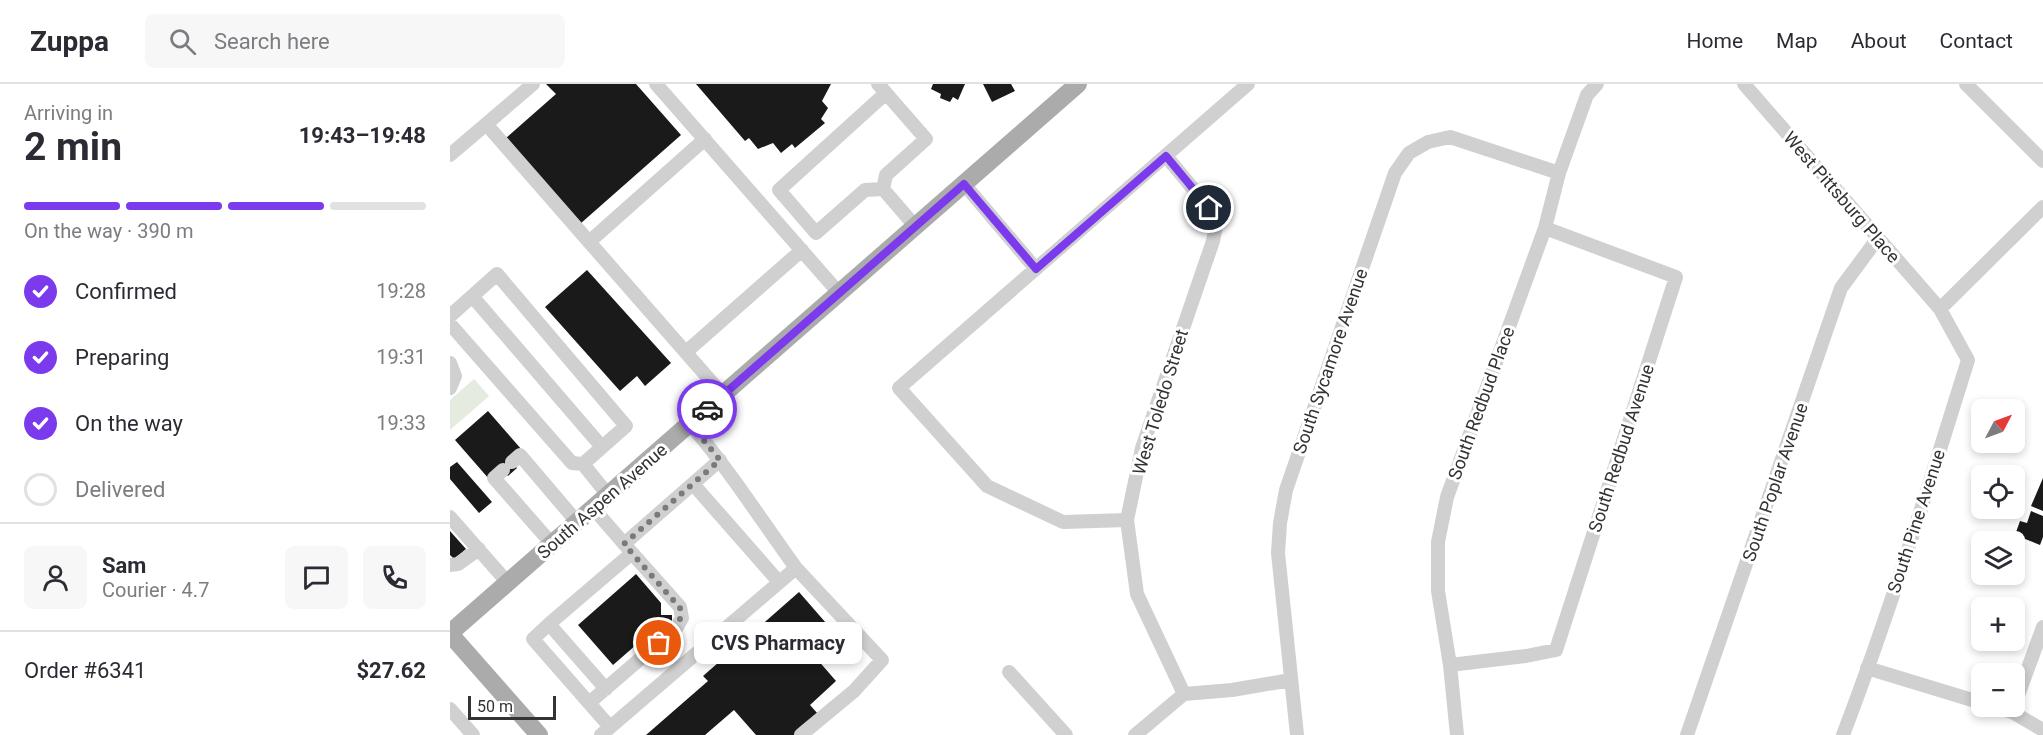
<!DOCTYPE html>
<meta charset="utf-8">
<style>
body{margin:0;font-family:Roboto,sans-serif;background:#f7f7f7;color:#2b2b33;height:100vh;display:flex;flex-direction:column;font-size:22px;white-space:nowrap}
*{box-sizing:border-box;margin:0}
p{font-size:20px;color:#7c7c81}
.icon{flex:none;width:33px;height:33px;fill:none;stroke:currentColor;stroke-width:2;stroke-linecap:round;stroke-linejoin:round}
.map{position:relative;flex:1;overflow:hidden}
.drawer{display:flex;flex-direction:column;background:#fff;width:450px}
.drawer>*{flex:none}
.needle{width:39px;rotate:49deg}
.tools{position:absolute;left:1521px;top:315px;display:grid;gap:12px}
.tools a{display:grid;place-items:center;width:54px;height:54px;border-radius:9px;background:#fff;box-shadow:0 3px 9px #0003;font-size:30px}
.scale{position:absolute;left:18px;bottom:15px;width:88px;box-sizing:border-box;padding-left:6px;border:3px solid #333;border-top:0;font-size:16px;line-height:21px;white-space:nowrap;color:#333;-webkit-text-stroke:4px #fff;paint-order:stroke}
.pin{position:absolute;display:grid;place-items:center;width:51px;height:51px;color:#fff;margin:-26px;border:3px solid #fff;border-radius:50%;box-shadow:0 2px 6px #0007}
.courier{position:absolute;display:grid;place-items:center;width:60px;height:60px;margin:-30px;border:4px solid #7c3aed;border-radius:50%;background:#fff;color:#222;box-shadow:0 2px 8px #0007}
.bubble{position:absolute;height:42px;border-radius:9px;background:#fff;box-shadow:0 3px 9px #0003;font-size:20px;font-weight:700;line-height:42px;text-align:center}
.overview em{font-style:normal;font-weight:700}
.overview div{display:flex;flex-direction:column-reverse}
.overview{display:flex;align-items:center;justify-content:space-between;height:102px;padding:0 24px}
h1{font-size:39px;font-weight:700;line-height:45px}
.bar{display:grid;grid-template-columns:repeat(4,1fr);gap:9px 6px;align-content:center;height:72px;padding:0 24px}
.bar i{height:8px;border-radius:4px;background:#e1e1e2}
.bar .current{background:#7c3aed}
.bar p{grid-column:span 4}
.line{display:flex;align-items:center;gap:15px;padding:0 24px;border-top:2px solid #e1e1e2}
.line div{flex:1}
.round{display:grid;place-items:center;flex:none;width:63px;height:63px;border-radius:9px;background:#f7f7f7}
ol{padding:0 24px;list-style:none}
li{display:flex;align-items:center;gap:18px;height:66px}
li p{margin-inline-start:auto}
li .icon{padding:6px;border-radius:50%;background:#7c3aed;color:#fff;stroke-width:4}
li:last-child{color:#7c7c81}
li i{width:33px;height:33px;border:3px solid #e1e1e2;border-radius:50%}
header{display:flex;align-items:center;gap:36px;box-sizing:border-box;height:84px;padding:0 30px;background:#fff;border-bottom:2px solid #e1e1e2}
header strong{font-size:28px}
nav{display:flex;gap:33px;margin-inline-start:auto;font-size:21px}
.search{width:420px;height:54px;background:#f7f7f7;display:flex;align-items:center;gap:15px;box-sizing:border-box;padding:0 21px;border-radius:9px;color:#7c7c81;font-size:22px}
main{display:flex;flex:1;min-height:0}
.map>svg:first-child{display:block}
</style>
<header>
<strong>Zuppa</strong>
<div class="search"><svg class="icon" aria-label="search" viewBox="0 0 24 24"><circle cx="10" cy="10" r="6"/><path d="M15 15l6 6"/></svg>Search here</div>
<nav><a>Home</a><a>Map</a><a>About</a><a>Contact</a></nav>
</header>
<main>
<section class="drawer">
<div class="overview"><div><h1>2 min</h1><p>Arriving in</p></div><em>19:43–19:48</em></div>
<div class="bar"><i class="current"></i><i class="current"></i><i class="current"></i><i></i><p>On the way · 390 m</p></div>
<ol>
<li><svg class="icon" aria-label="check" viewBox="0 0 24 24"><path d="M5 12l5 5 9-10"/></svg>Confirmed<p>19:28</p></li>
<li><svg class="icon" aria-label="check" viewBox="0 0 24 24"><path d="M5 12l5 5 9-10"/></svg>Preparing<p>19:31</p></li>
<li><svg class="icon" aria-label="check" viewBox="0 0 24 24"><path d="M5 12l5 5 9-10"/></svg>On the way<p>19:33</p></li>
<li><i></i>Delivered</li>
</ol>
<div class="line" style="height:108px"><a class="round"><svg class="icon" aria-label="person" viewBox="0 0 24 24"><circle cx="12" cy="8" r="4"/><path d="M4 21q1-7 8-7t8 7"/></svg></a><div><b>Sam</b><p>Courier · 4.7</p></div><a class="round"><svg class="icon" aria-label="chat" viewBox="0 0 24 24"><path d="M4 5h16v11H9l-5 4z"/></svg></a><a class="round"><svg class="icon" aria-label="phone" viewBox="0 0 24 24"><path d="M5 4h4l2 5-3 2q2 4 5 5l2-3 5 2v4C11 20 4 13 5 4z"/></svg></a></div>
<div class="line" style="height:78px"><div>Order #6341</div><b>$27.62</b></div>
</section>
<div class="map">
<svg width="1593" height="651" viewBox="0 0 1593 651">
<rect width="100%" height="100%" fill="#fff"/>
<path fill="#e5ebdf" d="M24,295l15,17 -39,34v-30z"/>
<path fill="#1a1a1a" d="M96,0h90l45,51 -101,89 -74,-86 50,-44z
M246,0h135l-9,17 6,7 -7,11 4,4 -30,25 -3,-4 -11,9 -8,-10 -15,6 -9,-11 -4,3z
M483,0h32l-7,16 -5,-3 -3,5 -10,-4 1,-4 -10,-5z
M533,0h28l4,7 -23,11z
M137,186l84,93 -26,23 -8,-10 -17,15 -75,-84z
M38,327l34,39 -11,10 6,8 -9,8 -7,-7 -12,10 -34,-39z
M7,378l35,40 -13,11 -29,-34v-12z
M1593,394v33l-12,-5z
M1581,427l12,5v21l-3,8 -25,-10 5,-14 7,2z
M0,447l16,18 -12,10 -4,-4z
M186,490l25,29v12h11v9h-12l-47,41 -35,-40z
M349,508l27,31 -23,20 33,38 -26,24 8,9 -24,21h-38l-22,-25 -29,25h-59l62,-54 -5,-5z"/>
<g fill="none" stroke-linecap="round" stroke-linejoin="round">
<path stroke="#d0d0d0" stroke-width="14" d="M206,0l183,209
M428,0l48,55 -40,36 -3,14 32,37
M1294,0l196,225 28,51c-39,125 -78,252 -125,375
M1516,0l77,77
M36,40l237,271
M0,71l83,-71
M716,72l43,52 7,18 -3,15 -71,207 -15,72 10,74 47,100
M514,100l72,85
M433,105l-18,1 -49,43 -37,-43 107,-97
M139,158l116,-103
M22,212l130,151
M1490,225l103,-102
M0,232l47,-42 129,152 -43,38 -11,-1 -122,-139
M236,268l116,-102
M0,279l5,13 -5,12
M240,340c39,45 71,96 106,144
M62,378l8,-7 57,67
M133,380l25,31
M53,386l-9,8 58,66
M243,400l86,98
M143,424l39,45 -83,71 57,65
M0,433l58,66
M677,436l-64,2 -76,-36 -88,-98 349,-304
M174,460l96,-84
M0,481l8,-1 21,-15
M99,540l-16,15 56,64 88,-76 5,-9 -2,-11 -48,-54
M1000,581l76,-9 30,-6 120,-373 -131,-49
M1417,584l115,35
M559,588l57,63
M139,619l21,24
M1543,622l19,6 31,18
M0,625l23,26
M1562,628l31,-85
M151,651l195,-167 86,92 -28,31 -53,44
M685,651l49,-41 48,-4 59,-10
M847,651l-19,-182 2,-30 6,-33 109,-317 14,-20 19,-11 22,-5 109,36
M1007,651l-7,-70 -12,-74v-49l9,-45 98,-269 14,-55 28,-78 10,-11
M1237,651l154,-447 37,-50"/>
<path stroke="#ababab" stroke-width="18" d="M0,549l628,-549
M0,550l89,101"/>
</g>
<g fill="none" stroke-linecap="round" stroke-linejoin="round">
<path stroke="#7a7a7a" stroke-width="6" stroke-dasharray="0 10.8" d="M209,559c13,-12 24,-16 21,-35l-56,-64 96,-84 -30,-36 17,-15"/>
<path stroke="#7c3aed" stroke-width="8" d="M257,325l257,-225 72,85 130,-113 43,52"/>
</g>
<g text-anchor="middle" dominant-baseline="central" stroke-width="6" stroke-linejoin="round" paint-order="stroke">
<g font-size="18" fill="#333" stroke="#fff">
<text transform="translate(1392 113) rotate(49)">West Pittsburg Place</text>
<text transform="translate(880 277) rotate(-71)">South Sycamore Avenue</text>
<text transform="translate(710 318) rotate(-73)">West Toledo Street</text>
<text transform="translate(1031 319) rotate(-70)">South Redbud Place</text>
<text transform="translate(1171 364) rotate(-72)">South Redbud Avenue</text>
<text transform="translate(1325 398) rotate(-71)">South Poplar Avenue</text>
<text transform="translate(152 417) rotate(-41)">South Aspen Avenue</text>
<text transform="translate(1466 437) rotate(-72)">South Pine Avenue</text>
</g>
</g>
</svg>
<div class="tools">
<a><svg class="needle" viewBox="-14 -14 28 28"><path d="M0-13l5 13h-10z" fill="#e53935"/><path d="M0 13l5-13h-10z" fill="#7c7c81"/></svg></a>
<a><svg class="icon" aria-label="locate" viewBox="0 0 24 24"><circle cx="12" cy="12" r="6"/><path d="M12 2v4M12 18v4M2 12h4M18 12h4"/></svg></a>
<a><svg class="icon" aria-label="layers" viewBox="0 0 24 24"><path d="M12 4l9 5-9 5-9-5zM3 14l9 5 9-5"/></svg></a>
<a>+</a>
<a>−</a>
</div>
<div class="scale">50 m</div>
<div class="pin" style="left:209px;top:559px;background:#ea580c"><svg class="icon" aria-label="bag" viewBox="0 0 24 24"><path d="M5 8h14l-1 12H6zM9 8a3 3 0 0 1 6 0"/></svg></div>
<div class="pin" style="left:759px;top:124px;background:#1f2937"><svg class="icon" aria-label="home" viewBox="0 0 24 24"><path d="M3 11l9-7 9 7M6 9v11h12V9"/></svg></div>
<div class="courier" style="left:257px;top:325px"><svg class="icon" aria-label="car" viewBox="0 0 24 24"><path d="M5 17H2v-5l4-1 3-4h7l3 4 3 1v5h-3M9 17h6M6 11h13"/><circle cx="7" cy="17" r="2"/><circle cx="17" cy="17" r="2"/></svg></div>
<div class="bubble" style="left:244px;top:538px;width:168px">CVS Pharmacy</div>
</div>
</main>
